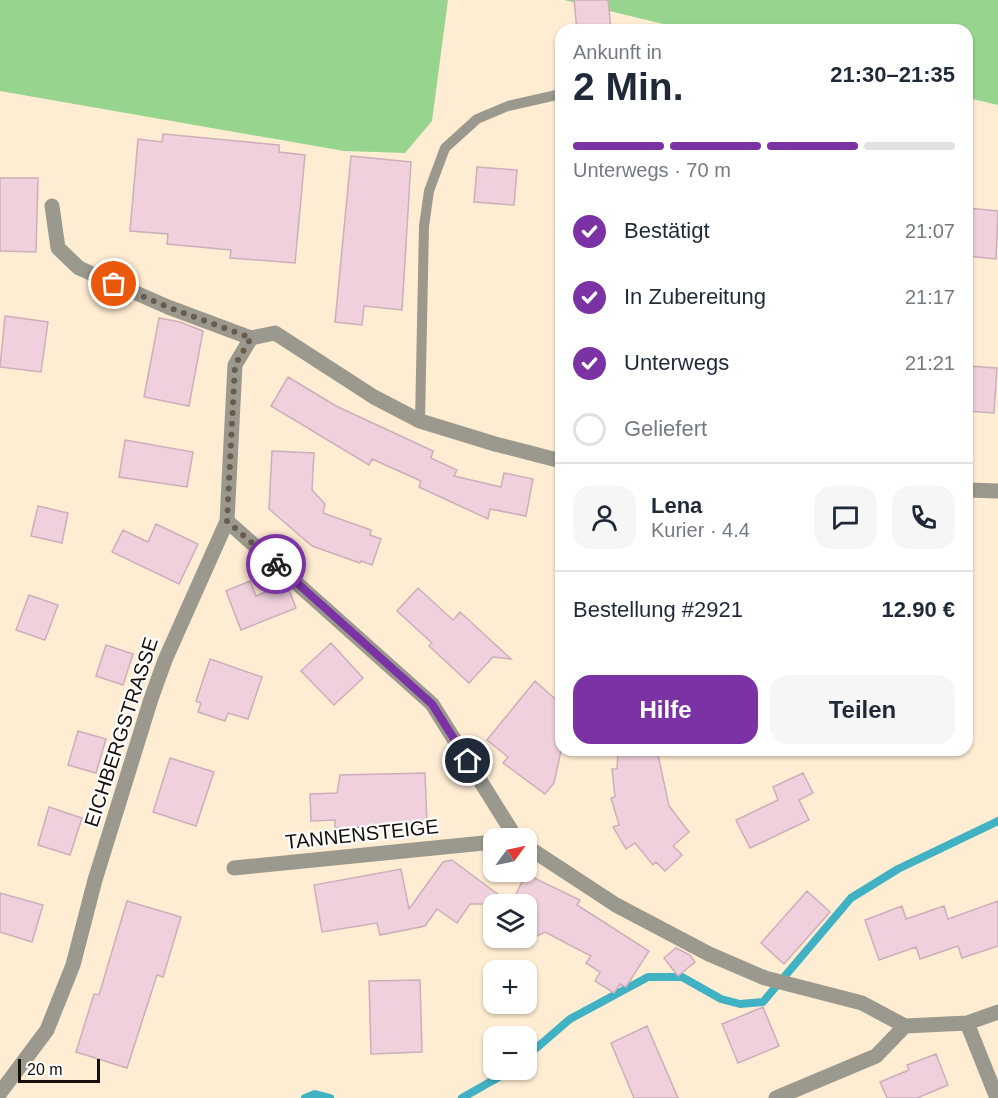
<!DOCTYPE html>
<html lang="de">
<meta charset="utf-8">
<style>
body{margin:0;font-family:Helvetica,sans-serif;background:#f6f6f7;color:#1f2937;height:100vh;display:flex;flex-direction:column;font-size:22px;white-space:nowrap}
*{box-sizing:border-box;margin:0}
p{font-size:20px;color:#747a83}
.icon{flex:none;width:33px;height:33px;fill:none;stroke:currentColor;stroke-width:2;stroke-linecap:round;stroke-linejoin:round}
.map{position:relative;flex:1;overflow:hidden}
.drawer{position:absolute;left:555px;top:24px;width:418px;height:732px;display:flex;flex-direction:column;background:#fff;border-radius:18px;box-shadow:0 2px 4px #0004}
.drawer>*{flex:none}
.needle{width:39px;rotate:57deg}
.tools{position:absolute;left:483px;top:828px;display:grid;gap:12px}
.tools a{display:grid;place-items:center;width:54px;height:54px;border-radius:12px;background:#fff;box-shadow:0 2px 4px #0004;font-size:30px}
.scale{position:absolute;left:18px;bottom:15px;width:82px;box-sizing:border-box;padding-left:6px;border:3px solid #150f07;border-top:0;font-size:16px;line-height:21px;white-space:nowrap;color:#150f07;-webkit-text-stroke:4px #fdfdfd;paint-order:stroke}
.pin{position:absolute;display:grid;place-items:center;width:51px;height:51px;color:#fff;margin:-26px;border:3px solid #fff;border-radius:50%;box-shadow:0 2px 6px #0007}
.courier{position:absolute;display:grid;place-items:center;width:60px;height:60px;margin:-30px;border:4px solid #7b32a4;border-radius:50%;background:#fff;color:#222;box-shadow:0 2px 8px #0007}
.head em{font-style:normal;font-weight:700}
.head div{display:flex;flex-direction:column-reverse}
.head{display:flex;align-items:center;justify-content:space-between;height:102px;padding:0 18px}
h1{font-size:39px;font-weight:700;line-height:45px}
.bar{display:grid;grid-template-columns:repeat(4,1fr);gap:9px 6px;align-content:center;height:72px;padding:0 18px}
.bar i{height:8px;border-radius:4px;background:#e0e1e3}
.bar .on{background:#7b32a4}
.bar p{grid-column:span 4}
.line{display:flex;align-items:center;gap:15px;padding:0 18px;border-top:2px solid #e0e1e3}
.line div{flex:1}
.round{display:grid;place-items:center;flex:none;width:63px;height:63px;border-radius:18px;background:#f6f6f7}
ol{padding:0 18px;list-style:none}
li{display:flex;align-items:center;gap:18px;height:66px}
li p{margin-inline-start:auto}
li .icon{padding:6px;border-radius:50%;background:#7b32a4;color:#fff;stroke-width:4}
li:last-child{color:#747a83}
li i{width:33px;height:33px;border:3px solid #e0e1e3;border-radius:50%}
.button{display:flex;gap:12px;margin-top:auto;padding:12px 18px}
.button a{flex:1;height:69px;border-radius:18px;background:#7b32a4;color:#fff;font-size:24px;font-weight:700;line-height:69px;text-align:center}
.button a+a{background:#f6f6f7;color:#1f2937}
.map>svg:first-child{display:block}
</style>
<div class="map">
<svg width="998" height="1098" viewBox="0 0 998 1098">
<rect width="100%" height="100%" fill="#ffedd3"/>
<path fill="#97d58e" d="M0,0h448l-16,121 -27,32 -61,-2 -344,-60z
M564,0h434v105l-30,-7v-68h-280z"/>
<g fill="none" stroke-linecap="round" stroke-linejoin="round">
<path stroke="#40b2c4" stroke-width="8" d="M526,1057l44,-38 78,-42h34l39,22 19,5 23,-2 88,-104 47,-29 100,-48
M305,1098l10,-4 15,4
M462,1098l49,-28"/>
</g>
<path fill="#efd0dc" stroke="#cdaeba" stroke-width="1.5" d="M574,0h34l3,30h-34z
M163,134l116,11v7l26,3 -10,108 -65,-5 1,-8 -64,-6 1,-10 -38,-3 8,-92 24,3z
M351,156l60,6 -9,148 -38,-4 -2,19 -27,-3z
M477,167l40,3 -3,35 -40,-3z
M0,178h38l-2,74 -36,-1z
M968,208l30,3 -2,48 -28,-3z
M5,316l43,6 -7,50 -41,-5z
M159,318l21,4 23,9 -14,75 -45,-9z
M968,366l29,2 -3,45 -26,-2z
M288,377l48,29 97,45 -2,7 26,12 -3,6 47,11 3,-14 29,6 -7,37 -36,-7 -2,10 -69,-32 2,-6 -49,-22 -3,6 -98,-59z
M125,440l68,12 -6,35 -68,-10z
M272,451l42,2 -2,37 13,14 -2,9 48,17 -1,5 11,4 -9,26 -11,-4 -1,2 -48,-17 -43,-37z
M38,506l30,7 -6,30 -31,-7z
M156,524l42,20 -19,40 -67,-32 11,-22 25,12z
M250,581l6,15 28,-11 5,5 7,18 -55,22 -15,-39z
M418,588l35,32 7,-8 51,47 -18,-2 -24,26 -40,-37 3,-3 -35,-32z
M29,595l29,10 -13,35 -29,-10z
M331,643l32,35 -29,27 -33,-34z
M106,645l27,9 -10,31 -27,-9z
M210,659l52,18 -14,42 -20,-6 -3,8 -27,-9 3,-9 -5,-2z
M535,681l26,23v47l-7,32 -9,11 -42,-31 5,-6 -21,-17z
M78,731l28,8 -10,34 -28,-8z
M618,750h39l12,56 20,26 -16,14 9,9 -17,16 -9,-9 -3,3 -18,-22 -9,6 -13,-22 6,-2 -8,-27 4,-1 -3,-28h5z
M170,758l44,14 -18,54 -43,-14z
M425,773l2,52 -92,3v-8l-24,1 -1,-27 27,-1 3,-18z
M803,773l10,20 -14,7 10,20 -59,28 -14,-28 42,-20 -5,-13z
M49,807l33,11 -12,37 -32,-10z
M452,860l59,44 15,-30 54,26 -3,5 72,46 -23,36 -6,-3 -6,9 -19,-12 5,-9 -14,-9 5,-7 -46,-24 -18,9 2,-26 -3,-1v-10h-56l-13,19 -20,-14 -12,17 -45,9 -3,-12 -55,9 -8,-47 87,-16 8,40 34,-47z
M807,891l23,21 -46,52 -23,-21z
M0,893l43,12 -11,37 -32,-10z
M127,901l54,16 -18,60 -6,-2 -30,93 -51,-16 18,-58 5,1z
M998,901v45l-36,12 -4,-12 -38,13 -4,-12 -37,13 -14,-40 37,-14 4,13 38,-13 4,13z
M676,948l14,7 5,7 -17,14 -14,-18z
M420,980l2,72 -51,2 -2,-73z
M763,1007l16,39 -41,17 -16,-39z
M647,1026l31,72h-44l-23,-55z
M936,1054l12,31 -31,13h-30l-7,-16 29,-12 -2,-5z"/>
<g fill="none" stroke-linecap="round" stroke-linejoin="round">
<path stroke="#9b998d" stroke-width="10" d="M420,421l4,-195 5,-35 16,-43 32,-29 31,-13 53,-12"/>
<path stroke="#9b998d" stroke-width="15" d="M52,206l6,42 21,20 89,39 83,31
M968,490l30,1
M227,521l205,183 84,134
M526,846l90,59 93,49 56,24 97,25 43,23
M234,868l260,-26
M967,1023l30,75
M0,1093l47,-63 26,-65 22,-85 56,-181 14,-39 62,-139 8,-156 16,-27 24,-5 99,64 46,24 75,23 66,17
M776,1098l100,-42 29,-30 62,-3 31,-11"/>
</g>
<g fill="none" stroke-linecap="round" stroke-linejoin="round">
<path stroke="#675d4e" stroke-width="6" stroke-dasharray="0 10.8" d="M114,284l54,23 83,31 -16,27 -8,156 49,43"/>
<path stroke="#7b32a4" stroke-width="8" d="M276,564l156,140 36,57"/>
</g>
<g text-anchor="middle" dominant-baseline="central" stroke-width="4.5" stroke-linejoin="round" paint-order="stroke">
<g font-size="20" fill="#150f07" stroke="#fdfdfd">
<text transform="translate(121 732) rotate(-72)">EICHBERGSTRASSE</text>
<text transform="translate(362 834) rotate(-6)">TANNENSTEIGE</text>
</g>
</g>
</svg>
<div class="tools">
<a><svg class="needle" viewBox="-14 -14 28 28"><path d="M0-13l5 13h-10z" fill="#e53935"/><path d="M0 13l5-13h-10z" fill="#747a83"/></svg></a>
<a><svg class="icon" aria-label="layers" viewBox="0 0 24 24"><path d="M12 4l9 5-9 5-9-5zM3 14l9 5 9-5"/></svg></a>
<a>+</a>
<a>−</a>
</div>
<div class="scale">20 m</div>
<div class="pin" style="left:114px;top:284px;background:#ea580c"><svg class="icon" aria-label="bag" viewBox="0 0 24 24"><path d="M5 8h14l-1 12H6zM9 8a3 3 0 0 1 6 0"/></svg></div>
<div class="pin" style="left:468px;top:761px;background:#1f2937"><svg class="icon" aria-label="home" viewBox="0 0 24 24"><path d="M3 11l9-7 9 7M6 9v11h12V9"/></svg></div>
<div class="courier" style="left:276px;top:564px"><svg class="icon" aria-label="bike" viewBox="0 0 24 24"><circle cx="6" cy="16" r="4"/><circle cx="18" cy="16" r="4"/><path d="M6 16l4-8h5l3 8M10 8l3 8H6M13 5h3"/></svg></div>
<section class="drawer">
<div class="head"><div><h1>2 Min.</h1><p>Ankunft in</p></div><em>21:30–21:35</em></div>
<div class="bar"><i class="on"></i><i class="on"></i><i class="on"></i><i></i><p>Unterwegs · 70 m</p></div>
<ol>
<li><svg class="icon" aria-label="check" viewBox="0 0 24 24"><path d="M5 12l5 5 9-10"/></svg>Bestätigt<p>21:07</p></li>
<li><svg class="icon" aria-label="check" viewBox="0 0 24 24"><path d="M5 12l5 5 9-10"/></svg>In Zubereitung<p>21:17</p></li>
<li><svg class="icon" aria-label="check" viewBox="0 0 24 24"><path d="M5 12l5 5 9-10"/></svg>Unterwegs<p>21:21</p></li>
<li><i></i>Geliefert</li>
</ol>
<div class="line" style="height:108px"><a class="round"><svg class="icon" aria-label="person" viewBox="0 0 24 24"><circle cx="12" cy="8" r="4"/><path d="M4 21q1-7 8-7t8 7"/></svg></a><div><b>Lena</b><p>Kurier · 4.4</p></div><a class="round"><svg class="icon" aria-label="chat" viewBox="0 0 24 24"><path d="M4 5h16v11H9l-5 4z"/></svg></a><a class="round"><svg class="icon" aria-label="phone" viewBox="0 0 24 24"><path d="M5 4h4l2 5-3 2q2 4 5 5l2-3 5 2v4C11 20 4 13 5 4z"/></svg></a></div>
<div class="line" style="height:78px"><div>Bestellung #2921</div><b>12.90 €</b></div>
<div class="button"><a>Hilfe</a><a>Teilen</a></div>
</section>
</div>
